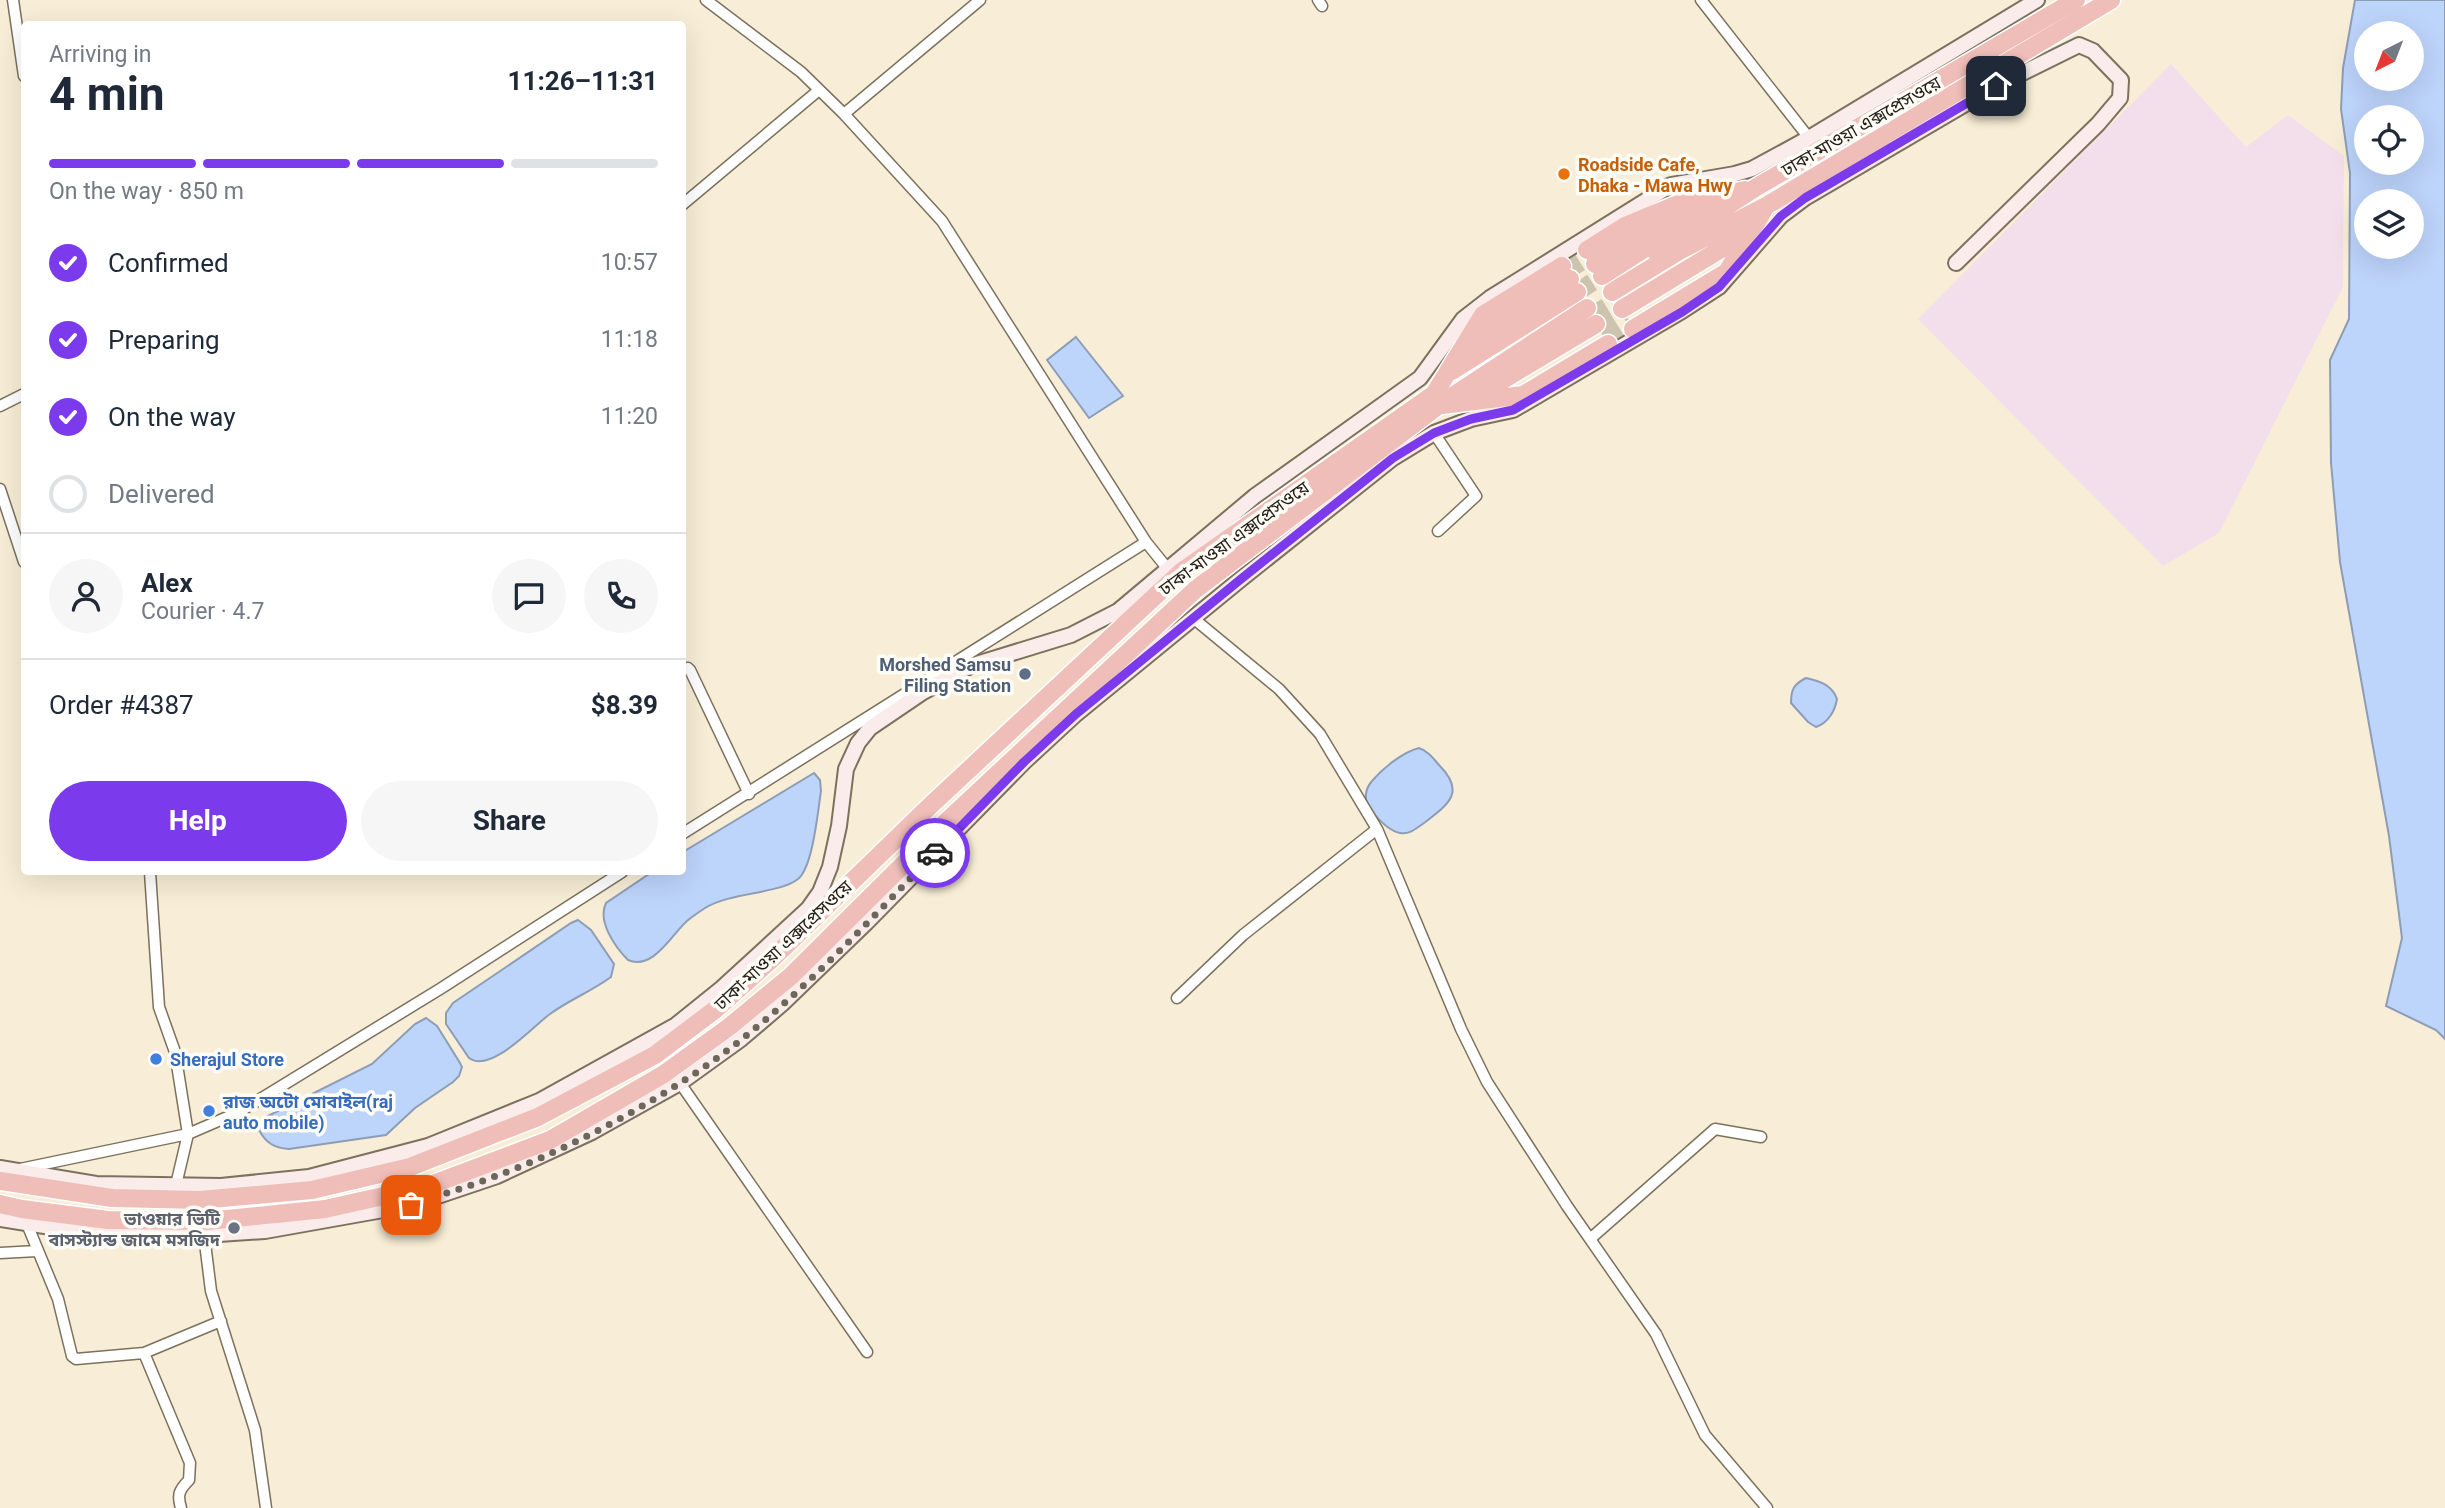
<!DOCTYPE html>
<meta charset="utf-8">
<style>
body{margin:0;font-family:Roboto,"Noto Sans Bengali",sans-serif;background:#f6f6f7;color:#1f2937;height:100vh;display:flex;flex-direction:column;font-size:26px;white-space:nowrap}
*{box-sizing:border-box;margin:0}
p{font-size:23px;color:#747a83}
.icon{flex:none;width:38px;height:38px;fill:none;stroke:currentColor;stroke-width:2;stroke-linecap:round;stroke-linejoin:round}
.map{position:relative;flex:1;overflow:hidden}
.drawer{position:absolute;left:21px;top:21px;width:665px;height:854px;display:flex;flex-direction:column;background:#fff;border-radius:7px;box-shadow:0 7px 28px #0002}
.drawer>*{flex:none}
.needle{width:46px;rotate:222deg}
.tools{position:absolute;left:2354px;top:21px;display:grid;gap:14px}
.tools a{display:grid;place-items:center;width:70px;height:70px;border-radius:50%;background:#fff;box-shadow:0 7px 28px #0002;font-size:35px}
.pin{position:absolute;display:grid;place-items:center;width:60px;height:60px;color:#fff;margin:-30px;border-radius:14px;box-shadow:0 4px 10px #0006}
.courier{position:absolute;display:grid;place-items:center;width:70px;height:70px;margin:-35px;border:5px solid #7c3aed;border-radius:50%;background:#fff;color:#222;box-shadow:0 2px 9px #0007}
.overview em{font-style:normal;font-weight:700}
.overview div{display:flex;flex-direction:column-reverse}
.overview{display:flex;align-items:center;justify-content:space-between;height:119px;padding:0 28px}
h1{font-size:46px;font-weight:700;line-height:52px}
.bar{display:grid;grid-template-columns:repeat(4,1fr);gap:10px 7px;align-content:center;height:84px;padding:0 28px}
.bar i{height:9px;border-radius:5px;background:#e0e1e3}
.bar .on{background:#7c3aed}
.bar p{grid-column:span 4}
.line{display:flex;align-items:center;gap:18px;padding:0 28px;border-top:2px solid #e0e1e3}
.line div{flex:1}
.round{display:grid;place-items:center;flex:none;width:74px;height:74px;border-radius:37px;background:#f6f6f7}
ol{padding:0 28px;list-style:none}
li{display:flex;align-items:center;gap:21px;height:77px}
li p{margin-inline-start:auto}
li .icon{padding:7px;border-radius:50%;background:#7c3aed;color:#fff;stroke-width:4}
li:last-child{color:#747a83}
li i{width:38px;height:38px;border:4px solid #e0e1e3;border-radius:50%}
.cta{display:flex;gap:14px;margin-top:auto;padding:14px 28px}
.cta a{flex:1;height:80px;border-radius:42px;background:#7c3aed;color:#fff;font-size:28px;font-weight:700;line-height:80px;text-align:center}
.cta a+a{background:#f6f6f7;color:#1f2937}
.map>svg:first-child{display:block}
</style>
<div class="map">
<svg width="2445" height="1508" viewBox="0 0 2445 1508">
<rect width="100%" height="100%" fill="#f8eed7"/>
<path fill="#f3deec" d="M2171,64l75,83 42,-32 56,41 -1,131 -124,246 -56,33 -245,-247z"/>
<path fill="#bdd4fb" stroke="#8e9db6" stroke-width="2" fill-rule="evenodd" d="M2355,0h90v1039l-9,-9 -50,-24 16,-68 -13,-102 -49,-274 -9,-99 -1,-103 19,-41 1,-146 -9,-64 2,-41zM2366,33h46v46h-46zM2366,117h46v46h-46zM2412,201v46h-46v-46z
M1076,337l47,59 -34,22 -42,-58z
M1806,678c14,3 26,7 31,21 -2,12 -9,24 -21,28l-8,-5 -17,-19c0,-14 3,-19 15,-25z
M1419,748c9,3 14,10 20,17 27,27 10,39 -15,58 -7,5 -15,12 -24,10 -11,-2 -22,-14 -29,-23 -7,-8 -7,-20 1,-29 11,-13 31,-29 47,-33z
M814,773l6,7 1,11c-3,19 -8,76 -23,88 -19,15 -67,13 -93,29 -6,4 -12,8 -18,13 -15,13 -34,50 -59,39 -13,-13 -31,-39 -22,-57l46,-31h30l1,-20z
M578,920l13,10 23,34 -3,13c-19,14 -42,23 -61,37 -17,12 -59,60 -81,44l-23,-34v-11l7,-10 118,-80z
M426,1018l11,8 23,37 2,4 -3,9 -6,6 -38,26 -29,27 -97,14c-15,-1 -23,-6 -30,-19l3,-11 110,-55 43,-40z"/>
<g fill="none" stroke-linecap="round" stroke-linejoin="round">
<path stroke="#cdc4b0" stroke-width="18" stroke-dasharray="18 9" stroke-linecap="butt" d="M1565,272l25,-16
M1577,292l25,-16
M1591,316l26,-16
M1600,331l26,-16
M1608,344l25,-15"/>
<defs>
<path id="street" d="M13,0l11,76
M706,0l95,72 43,42 98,107 204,321
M1318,0l4,6
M1701,0l108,138
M844,114l136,-114
M682,205l137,-115
M0,406l24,-12
M1434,433l42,63 -38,35
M0,489l24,73
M1193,618l86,71 41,45 57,95 84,200 26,53 80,124 89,128 49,101 62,73
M682,669l6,-1 2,2 59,124
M682,834l464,-292 21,26
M150,872l9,135 16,45 13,82 -12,51
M1177,998l66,-63 134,-106
M680,1083l187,269
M20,1169l168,-35 51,-22 201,-123 182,-117
M27,1224l31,75 14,57 4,3 68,-6
M204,1235l7,56 44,139 11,78
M1590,1239l125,-110 46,8
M0,1253l37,-2
M181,1508c-4,-13 -2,-18 8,-28l1,-17 -46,-110 77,-32"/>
<path id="secondary" d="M0,1168l96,16 125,2 88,-9 119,-31 111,-45 137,-76 46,-37 86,-79 12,-17 10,-25 9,-41 7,-57 12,-26 12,-15 53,-36 47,-26 101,-31 47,-24 137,-115 165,-118 43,-59 27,-21 181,-113 64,-11 17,-5 57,-31 228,-138
M0,1219l57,9 147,7 61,-4 146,-26 86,-29 95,-44 88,-49 61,-44 41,-35 84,-81 158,-161 52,-48 165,-135 152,-121 41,-25 37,-14 42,-9 169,-99 37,-24 62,-71 24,-18 191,-112 83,-41 14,6 28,29 -1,18 -22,26 -142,139"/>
<path id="highway" d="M1652,237l60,-37
M1587,250l38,-24 58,-24 62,-12
M1656,252l99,-64 321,-188
M1595,264l66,-40
M1602,276l62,-40
M1612,292l67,-41 87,-45 345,-206
M1622,309l127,-77
M1633,329l94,-57 39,-66
M1470,340l100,-61
M1452,371l125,-79
M1433,396l50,-81 79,-49
M1473,398l123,-74
M1442,405l81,-10 85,-51
M0,1181l112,17 88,2 112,-10 98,-23 128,-50 117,-62 61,-46 57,-51 159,-154 249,-232 253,-178
M0,1204l22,5 86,11 99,1 118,-12 103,-23 122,-46 114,-66 65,-47 62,-51 157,-156 248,-231 243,-184 148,-97"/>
</defs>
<use href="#street" stroke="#7b715d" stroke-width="13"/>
<use href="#secondary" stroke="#7b715d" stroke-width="18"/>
<use href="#highway" stroke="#fff" stroke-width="21"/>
<use href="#street" stroke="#fff" stroke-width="10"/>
<use href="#secondary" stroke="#faecea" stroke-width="14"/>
<use href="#highway" stroke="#f0beb8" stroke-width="18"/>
</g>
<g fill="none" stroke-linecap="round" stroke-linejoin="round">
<path stroke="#6d675a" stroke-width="7" stroke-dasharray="0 12.6" d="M411,1205c28,-10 57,-18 85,-29 62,-23 128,-57 184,-93 94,-58 178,-151 255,-230"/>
<path stroke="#7c3aed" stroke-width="9" d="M935,853l89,-91 52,-48 165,-135 152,-121 41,-25 37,-14 42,-9 169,-98 37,-25 62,-71 24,-18 191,-112"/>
</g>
<circle fill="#e8710a" stroke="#fefcf7" stroke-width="2.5" cx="1564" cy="174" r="7"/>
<circle fill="#5c6f8a" stroke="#fefcf7" stroke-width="2.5" cx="1025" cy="674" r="7"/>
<g fill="#3f7fe0" stroke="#fefcf7" stroke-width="2.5">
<circle cx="156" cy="1059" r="7"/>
<circle cx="209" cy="1111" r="7"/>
</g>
<circle fill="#6b7280" stroke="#fefcf7" stroke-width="2.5" cx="234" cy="1228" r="7"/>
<g text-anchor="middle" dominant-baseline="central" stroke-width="7" stroke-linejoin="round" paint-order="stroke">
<g font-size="18" fill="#221e16" stroke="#fefcf7">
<text transform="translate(1861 126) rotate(-30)">ঢাকা-মাওয়া এক্সপ্রেসওয়ে</text>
<text transform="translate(1234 538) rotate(-36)">ঢাকা-মাওয়া এক্সপ্রেসওয়ে</text>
<text transform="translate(783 945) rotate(-43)">ঢাকা-মাওয়া এক্সপ্রেসওয়ে</text>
</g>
<g font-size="18" font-weight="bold" fill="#c56008" stroke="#fefcf7" text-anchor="start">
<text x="1578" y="164">Roadside Cafe,<tspan x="1578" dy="21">Dhaka - Mawa Hwy</tspan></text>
</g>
<g font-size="18" font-weight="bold" fill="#4e5e75" stroke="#fefcf7" text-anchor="end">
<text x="1011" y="664">Morshed Samsu<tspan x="1011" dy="21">Filing Station</tspan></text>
</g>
<g font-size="18" font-weight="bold" fill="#366cbe" stroke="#fefcf7" text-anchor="start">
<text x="170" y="1059">Sherajul Store</text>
<text x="223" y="1101">রাজ অটো মোবাইল(raj<tspan x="223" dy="21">auto mobile)</tspan></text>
</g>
<g font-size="18" font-weight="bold" fill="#5b616d" stroke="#fefcf7" text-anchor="end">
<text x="220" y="1218">ভাওয়ার ভিটি<tspan x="220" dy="21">বাসস্ট্যান্ড জামে মসজিদ</tspan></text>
</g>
</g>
</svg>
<div class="tools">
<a><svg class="needle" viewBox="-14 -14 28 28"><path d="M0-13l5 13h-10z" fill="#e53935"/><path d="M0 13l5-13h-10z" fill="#747a83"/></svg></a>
<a><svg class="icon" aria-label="locate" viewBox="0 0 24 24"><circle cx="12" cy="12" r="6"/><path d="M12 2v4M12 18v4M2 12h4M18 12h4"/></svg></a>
<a><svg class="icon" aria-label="layers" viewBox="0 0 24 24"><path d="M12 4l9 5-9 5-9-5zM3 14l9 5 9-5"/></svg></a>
</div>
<div class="pin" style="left:411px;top:1205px;background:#ea580c"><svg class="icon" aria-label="bag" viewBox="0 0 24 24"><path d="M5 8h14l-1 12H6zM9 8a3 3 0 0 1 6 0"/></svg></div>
<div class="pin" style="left:1996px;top:86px;background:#1f2937"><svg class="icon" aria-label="home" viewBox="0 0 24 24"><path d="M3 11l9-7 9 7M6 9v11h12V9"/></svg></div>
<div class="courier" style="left:935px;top:853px"><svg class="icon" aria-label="car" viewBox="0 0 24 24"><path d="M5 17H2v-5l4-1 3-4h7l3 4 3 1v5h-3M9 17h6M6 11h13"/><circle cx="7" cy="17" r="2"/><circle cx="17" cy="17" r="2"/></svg></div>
<section class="drawer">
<div class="overview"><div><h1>4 min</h1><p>Arriving in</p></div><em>11:26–11:31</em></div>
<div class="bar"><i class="on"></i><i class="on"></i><i class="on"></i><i></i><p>On the way · 850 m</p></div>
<ol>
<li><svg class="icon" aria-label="check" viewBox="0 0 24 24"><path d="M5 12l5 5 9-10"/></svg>Confirmed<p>10:57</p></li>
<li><svg class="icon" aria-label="check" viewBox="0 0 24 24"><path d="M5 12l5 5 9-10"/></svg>Preparing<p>11:18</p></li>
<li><svg class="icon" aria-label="check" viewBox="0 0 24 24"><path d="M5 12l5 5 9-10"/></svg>On the way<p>11:20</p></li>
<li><i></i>Delivered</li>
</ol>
<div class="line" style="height:126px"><a class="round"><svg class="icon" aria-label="person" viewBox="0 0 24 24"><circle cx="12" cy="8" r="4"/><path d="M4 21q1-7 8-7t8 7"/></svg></a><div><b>Alex</b><p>Courier · 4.7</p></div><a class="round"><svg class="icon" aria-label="chat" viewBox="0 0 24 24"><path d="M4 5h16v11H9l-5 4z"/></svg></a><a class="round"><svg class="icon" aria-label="phone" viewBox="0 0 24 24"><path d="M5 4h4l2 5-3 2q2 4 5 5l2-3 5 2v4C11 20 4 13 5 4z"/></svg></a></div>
<div class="line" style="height:91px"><div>Order #4387</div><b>$8.39</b></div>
<div class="cta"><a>Help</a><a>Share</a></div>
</section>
</div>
